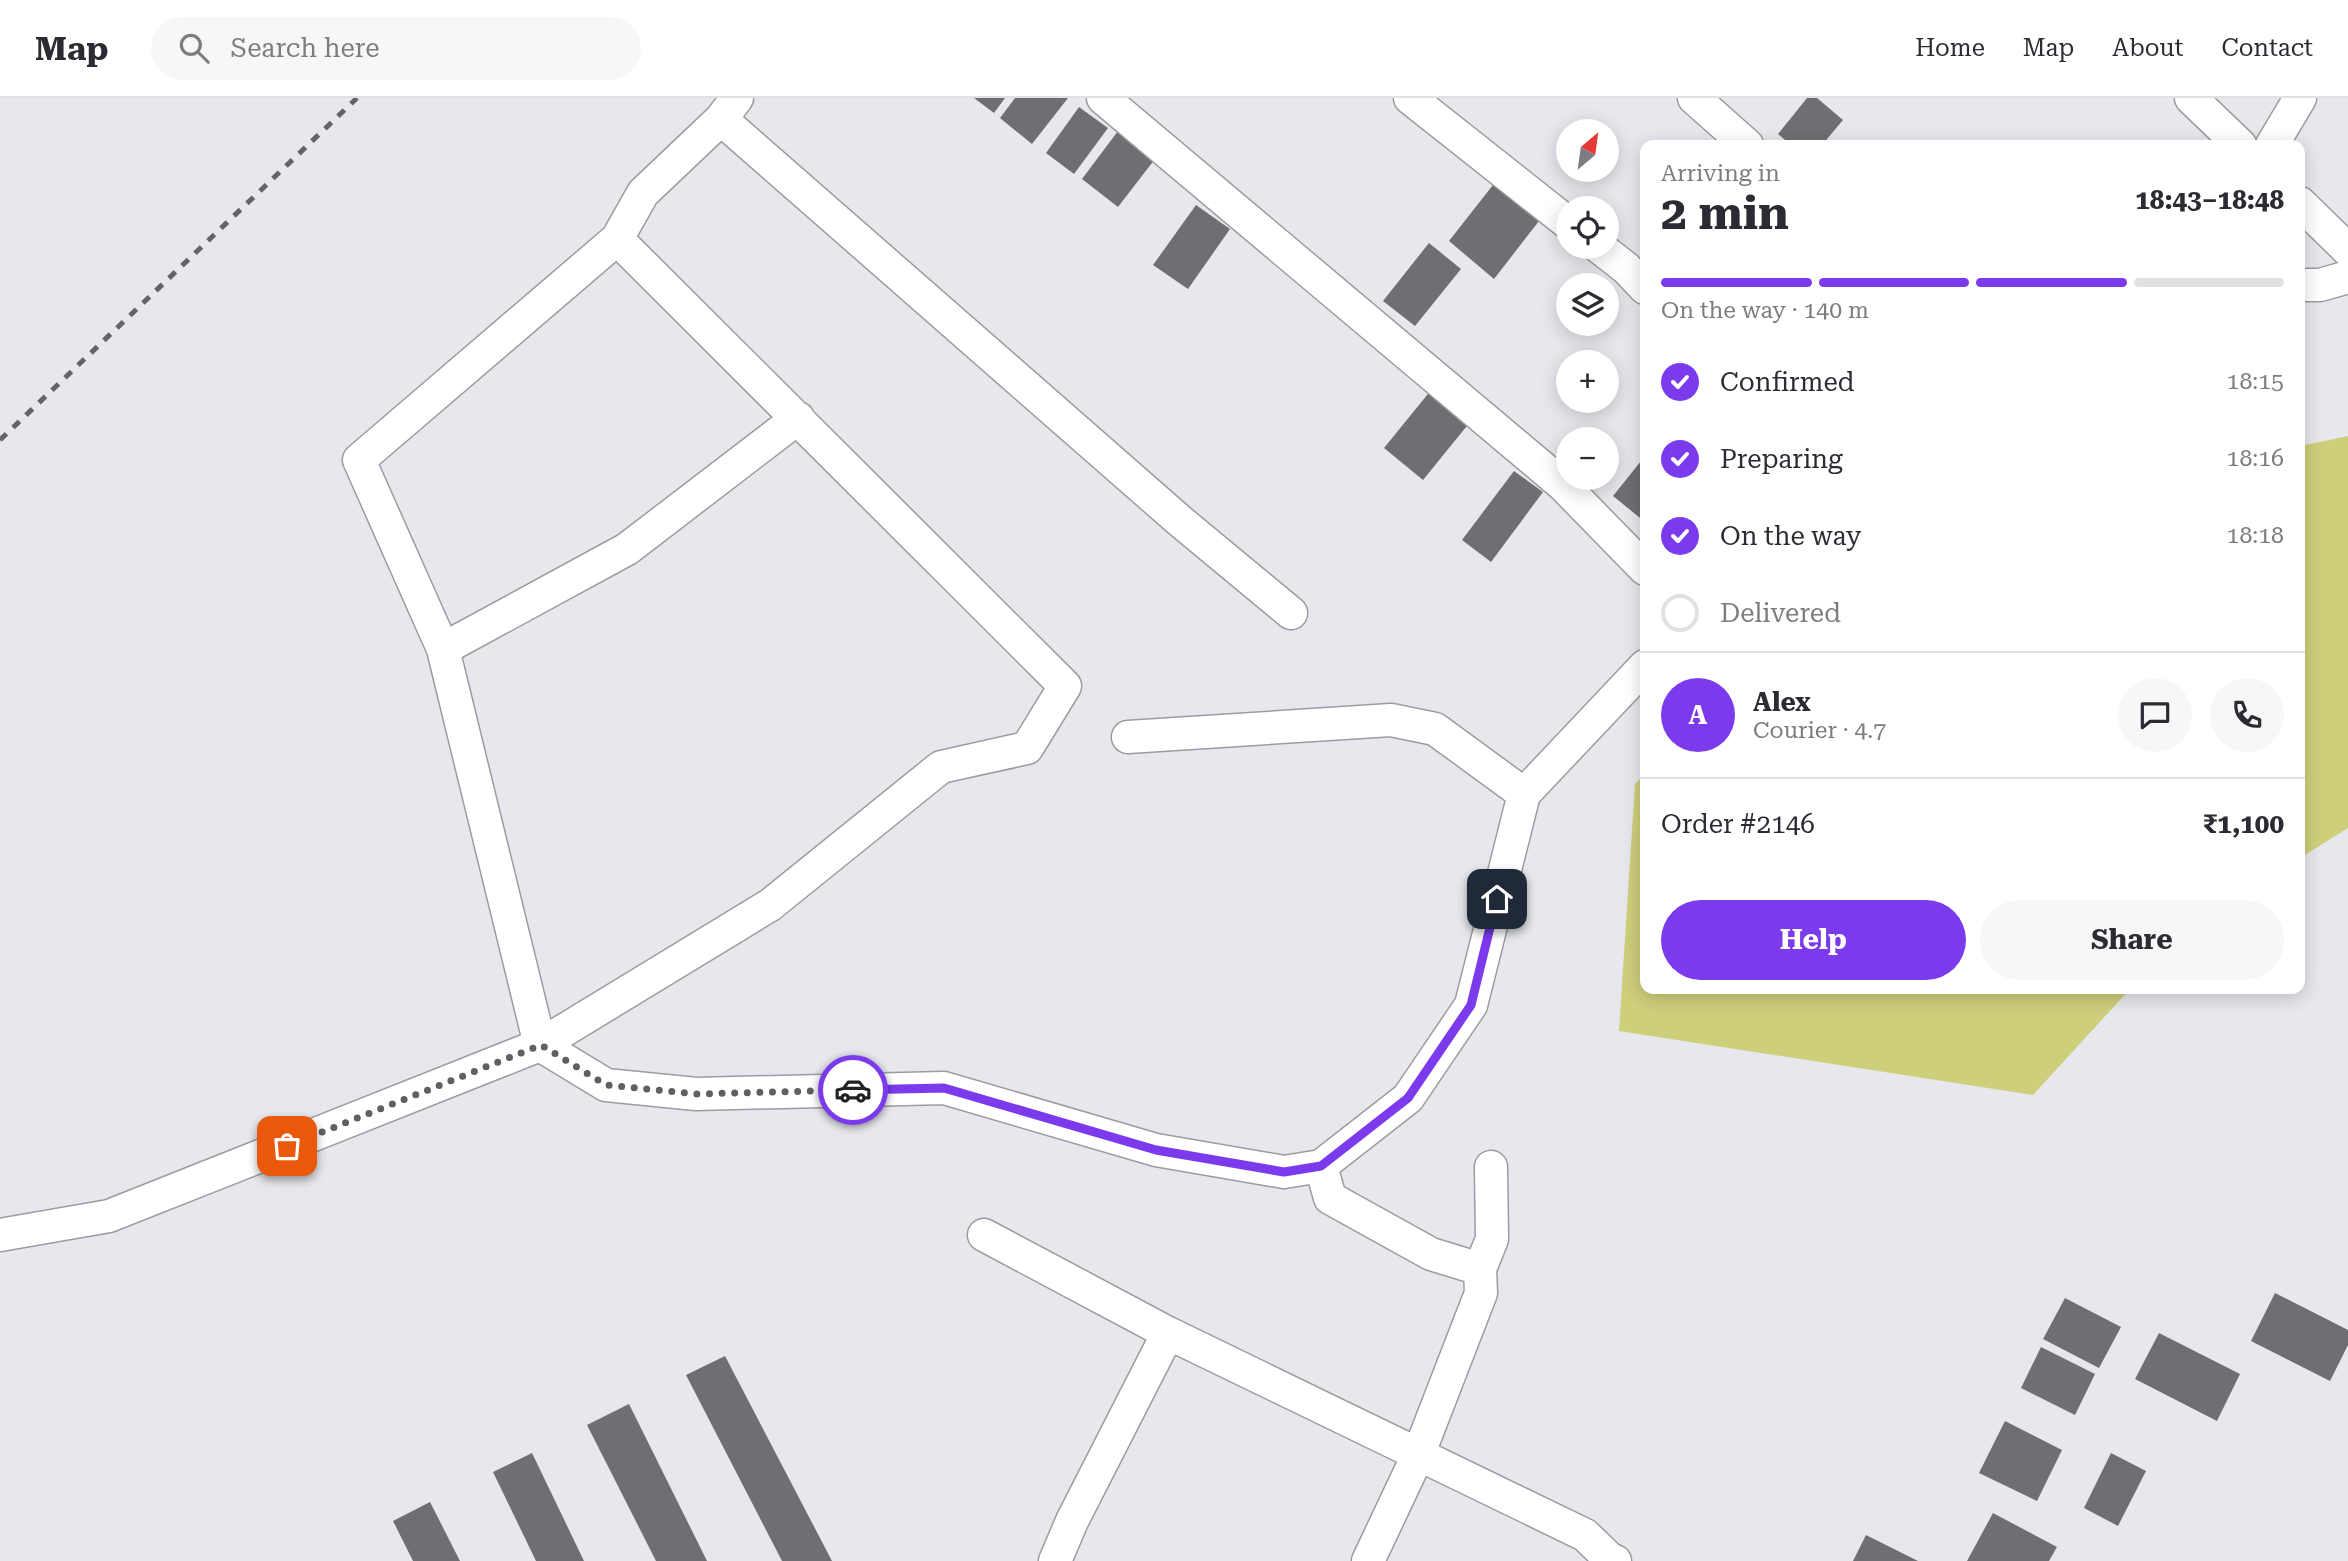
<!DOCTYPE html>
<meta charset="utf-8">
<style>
body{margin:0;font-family:"Roboto Serif",serif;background:#f7f7f7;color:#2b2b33;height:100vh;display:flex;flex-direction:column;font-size:26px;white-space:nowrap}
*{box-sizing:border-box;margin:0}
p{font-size:23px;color:#7c7c81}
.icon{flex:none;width:38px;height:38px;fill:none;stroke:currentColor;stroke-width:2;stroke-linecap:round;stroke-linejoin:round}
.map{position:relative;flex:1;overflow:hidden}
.sheet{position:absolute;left:1640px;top:42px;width:665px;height:854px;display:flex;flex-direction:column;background:#fff;border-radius:14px;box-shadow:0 4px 18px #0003}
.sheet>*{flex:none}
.needle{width:46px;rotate:29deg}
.tools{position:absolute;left:1556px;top:21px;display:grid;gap:14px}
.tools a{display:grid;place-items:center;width:63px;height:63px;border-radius:50%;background:#fff;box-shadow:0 4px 18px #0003;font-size:35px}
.pin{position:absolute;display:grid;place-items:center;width:60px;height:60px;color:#fff;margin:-30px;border-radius:14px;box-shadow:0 4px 10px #0006}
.courier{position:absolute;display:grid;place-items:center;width:70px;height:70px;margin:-35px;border:5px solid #7c3aed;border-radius:50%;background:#fff;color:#222;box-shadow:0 2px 9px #0007}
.overview em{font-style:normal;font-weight:700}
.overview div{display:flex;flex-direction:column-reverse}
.overview{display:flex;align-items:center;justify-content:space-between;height:119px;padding:0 21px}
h1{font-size:46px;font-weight:700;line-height:52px}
.bar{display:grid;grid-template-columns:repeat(4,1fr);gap:10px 7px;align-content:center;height:84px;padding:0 21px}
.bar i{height:9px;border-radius:5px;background:#e1e1e2}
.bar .selected{background:#7c3aed}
.bar p{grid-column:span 4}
.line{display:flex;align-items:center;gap:18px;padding:0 21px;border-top:2px solid #e1e1e2}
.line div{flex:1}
.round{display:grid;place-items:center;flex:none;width:74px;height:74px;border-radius:37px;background:#f7f7f7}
ol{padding:0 21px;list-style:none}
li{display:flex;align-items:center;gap:21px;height:77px}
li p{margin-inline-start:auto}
li .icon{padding:7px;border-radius:50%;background:#7c3aed;color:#fff;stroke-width:4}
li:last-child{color:#7c7c81}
li i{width:38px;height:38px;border:4px solid #e1e1e2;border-radius:50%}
.button{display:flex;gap:14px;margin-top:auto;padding:14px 21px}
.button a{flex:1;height:80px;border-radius:42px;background:#7c3aed;color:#fff;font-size:28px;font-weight:700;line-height:80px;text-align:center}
.button a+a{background:#f7f7f7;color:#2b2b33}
header{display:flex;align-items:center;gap:42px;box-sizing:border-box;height:98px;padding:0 35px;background:#fff;border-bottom:2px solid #e1e1e2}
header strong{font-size:33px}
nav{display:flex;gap:38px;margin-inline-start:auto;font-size:24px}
.search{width:490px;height:63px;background:#f7f7f7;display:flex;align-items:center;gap:18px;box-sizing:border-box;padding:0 24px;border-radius:38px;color:#7c7c81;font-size:26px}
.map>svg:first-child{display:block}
</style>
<header>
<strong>Map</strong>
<div class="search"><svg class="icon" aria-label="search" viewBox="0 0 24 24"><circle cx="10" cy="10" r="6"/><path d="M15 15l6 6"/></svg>Search here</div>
<nav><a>Home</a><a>Map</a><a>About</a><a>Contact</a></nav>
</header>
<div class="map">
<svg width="2348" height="1463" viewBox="0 0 2348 1463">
<rect width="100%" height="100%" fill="#e7e8ed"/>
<path fill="#cecf7b" d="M2348,338v392l-48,30v-412z
M1645,676v215h485l-97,106 -414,-64 16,-247z"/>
<path fill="#6e6f73" d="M974,0h31l-11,15z
M1015,0h53l-36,46 -32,-26z
M1807,0h10l26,22 -21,25h-31l-13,-11z
M1079,9l29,21 -34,46 -28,-21z
M1118,33l37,28 -37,48 -36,-28z
M1500,78l46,36 -52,67 -45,-38z
M1196,107l34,24 -42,60 -35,-24z
M1429,145l32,26 -46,57 -32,-25z
M1436,286l39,32 -52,64 -39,-32z
M1645,358v66l-32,-26z
M1514,373l29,21 -52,70 -29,-22z
M2275,1195l73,37v15l-18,36 -79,-40z
M2065,1200l56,29 -22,41 -56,-29z
M2159,1235l81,41 -23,47 -82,-42z
M2041,1249l54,27 -20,41 -54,-27z
M725,1258l107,205h-50l-96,-186z
M629,1306l78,157h-51l-69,-136z
M2005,1323l57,29 -25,51 -58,-28z
M532,1355l52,108h-48l-43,-89z
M2111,1355l35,18 -28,55 -34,-18z
M430,1404l30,59h-47l-20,-40z
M1993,1415l64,34 -8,14h-82z
M1866,1437l52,26h-65z"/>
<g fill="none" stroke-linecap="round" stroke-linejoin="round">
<defs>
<path id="street" d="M737,0l-16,21 -78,74 -26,46 -258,221 84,189 97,396 66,40 90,9 248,-6 212,62 128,22 37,-6 87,-68 63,-93 53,-211 121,-128
M1103,0l460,387 82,84
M1410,0l158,125
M1694,0l53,47
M2191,0l49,47
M721,21l459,402 111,92
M2272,47l28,-47
M2300,105l48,47
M1599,149l27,21 19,20
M2300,187h20l28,-8
M443,551l184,-100 171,-131
M1128,639l263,-17 44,9 89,65
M1321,1068l9,32 101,56 49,15
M0,1137l109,-19 431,-171 230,-140 171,-138 86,-19 38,-62 -448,-447
M984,1137l184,98 417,202 25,24 5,2
M1055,1463l17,-40 96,-188
M1368,1463l51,-108 62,-160 -1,-24 12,-30 -1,-72"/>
</defs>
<use href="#street" stroke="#9b9ca1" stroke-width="35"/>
<use href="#street" stroke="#fff" stroke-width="32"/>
<path stroke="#646467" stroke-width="5" stroke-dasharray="9 9" stroke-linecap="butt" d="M0,342l357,-342"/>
</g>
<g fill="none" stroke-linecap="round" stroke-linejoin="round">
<path stroke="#5f6063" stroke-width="7" stroke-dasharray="0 12.6" d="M287,1048l254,-101 65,40 90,9 157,-4"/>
<path stroke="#7c3aed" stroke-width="9" d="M853,992l91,-2 212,62 128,22 37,-6 87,-68 63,-93 26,-106"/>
</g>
</svg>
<div class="tools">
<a><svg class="needle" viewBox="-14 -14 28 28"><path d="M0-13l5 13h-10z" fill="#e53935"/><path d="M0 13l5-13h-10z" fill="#7c7c81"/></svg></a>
<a><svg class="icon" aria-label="locate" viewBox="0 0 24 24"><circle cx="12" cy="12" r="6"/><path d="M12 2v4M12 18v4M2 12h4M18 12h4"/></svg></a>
<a><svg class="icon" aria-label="layers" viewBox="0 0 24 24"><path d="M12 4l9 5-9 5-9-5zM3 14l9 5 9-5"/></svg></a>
<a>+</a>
<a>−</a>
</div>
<div class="pin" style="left:287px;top:1048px;background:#ea580c"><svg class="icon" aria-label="bag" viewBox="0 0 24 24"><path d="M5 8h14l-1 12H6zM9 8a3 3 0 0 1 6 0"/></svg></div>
<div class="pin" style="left:1497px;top:801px;background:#1f2937"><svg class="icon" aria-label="home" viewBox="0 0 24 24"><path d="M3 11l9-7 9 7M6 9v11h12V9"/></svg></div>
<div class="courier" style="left:853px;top:992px"><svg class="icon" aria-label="car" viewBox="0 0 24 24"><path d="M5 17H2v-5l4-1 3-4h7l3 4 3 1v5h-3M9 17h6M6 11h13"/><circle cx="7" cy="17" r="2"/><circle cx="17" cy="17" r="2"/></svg></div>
<section class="sheet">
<div class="overview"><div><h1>2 min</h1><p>Arriving in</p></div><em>18:43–18:48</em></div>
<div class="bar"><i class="selected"></i><i class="selected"></i><i class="selected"></i><i></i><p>On the way · 140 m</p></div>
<ol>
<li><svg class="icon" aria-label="check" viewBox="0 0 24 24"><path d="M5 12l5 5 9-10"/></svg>Confirmed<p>18:15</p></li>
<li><svg class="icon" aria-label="check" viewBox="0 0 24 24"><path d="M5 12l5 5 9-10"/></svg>Preparing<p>18:16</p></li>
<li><svg class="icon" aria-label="check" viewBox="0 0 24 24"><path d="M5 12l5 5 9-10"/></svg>On the way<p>18:18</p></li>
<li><i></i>Delivered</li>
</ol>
<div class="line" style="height:126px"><b class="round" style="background:#7c3aed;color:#fff">A</b><div><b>Alex</b><p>Courier · 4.7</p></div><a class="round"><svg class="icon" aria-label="chat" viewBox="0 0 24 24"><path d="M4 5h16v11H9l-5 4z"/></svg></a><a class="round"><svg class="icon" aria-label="phone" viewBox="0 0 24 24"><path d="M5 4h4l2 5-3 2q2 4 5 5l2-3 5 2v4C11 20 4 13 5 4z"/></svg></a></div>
<div class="line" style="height:91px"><div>Order #2146</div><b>₹1,100</b></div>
<div class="button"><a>Help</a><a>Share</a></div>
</section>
</div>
